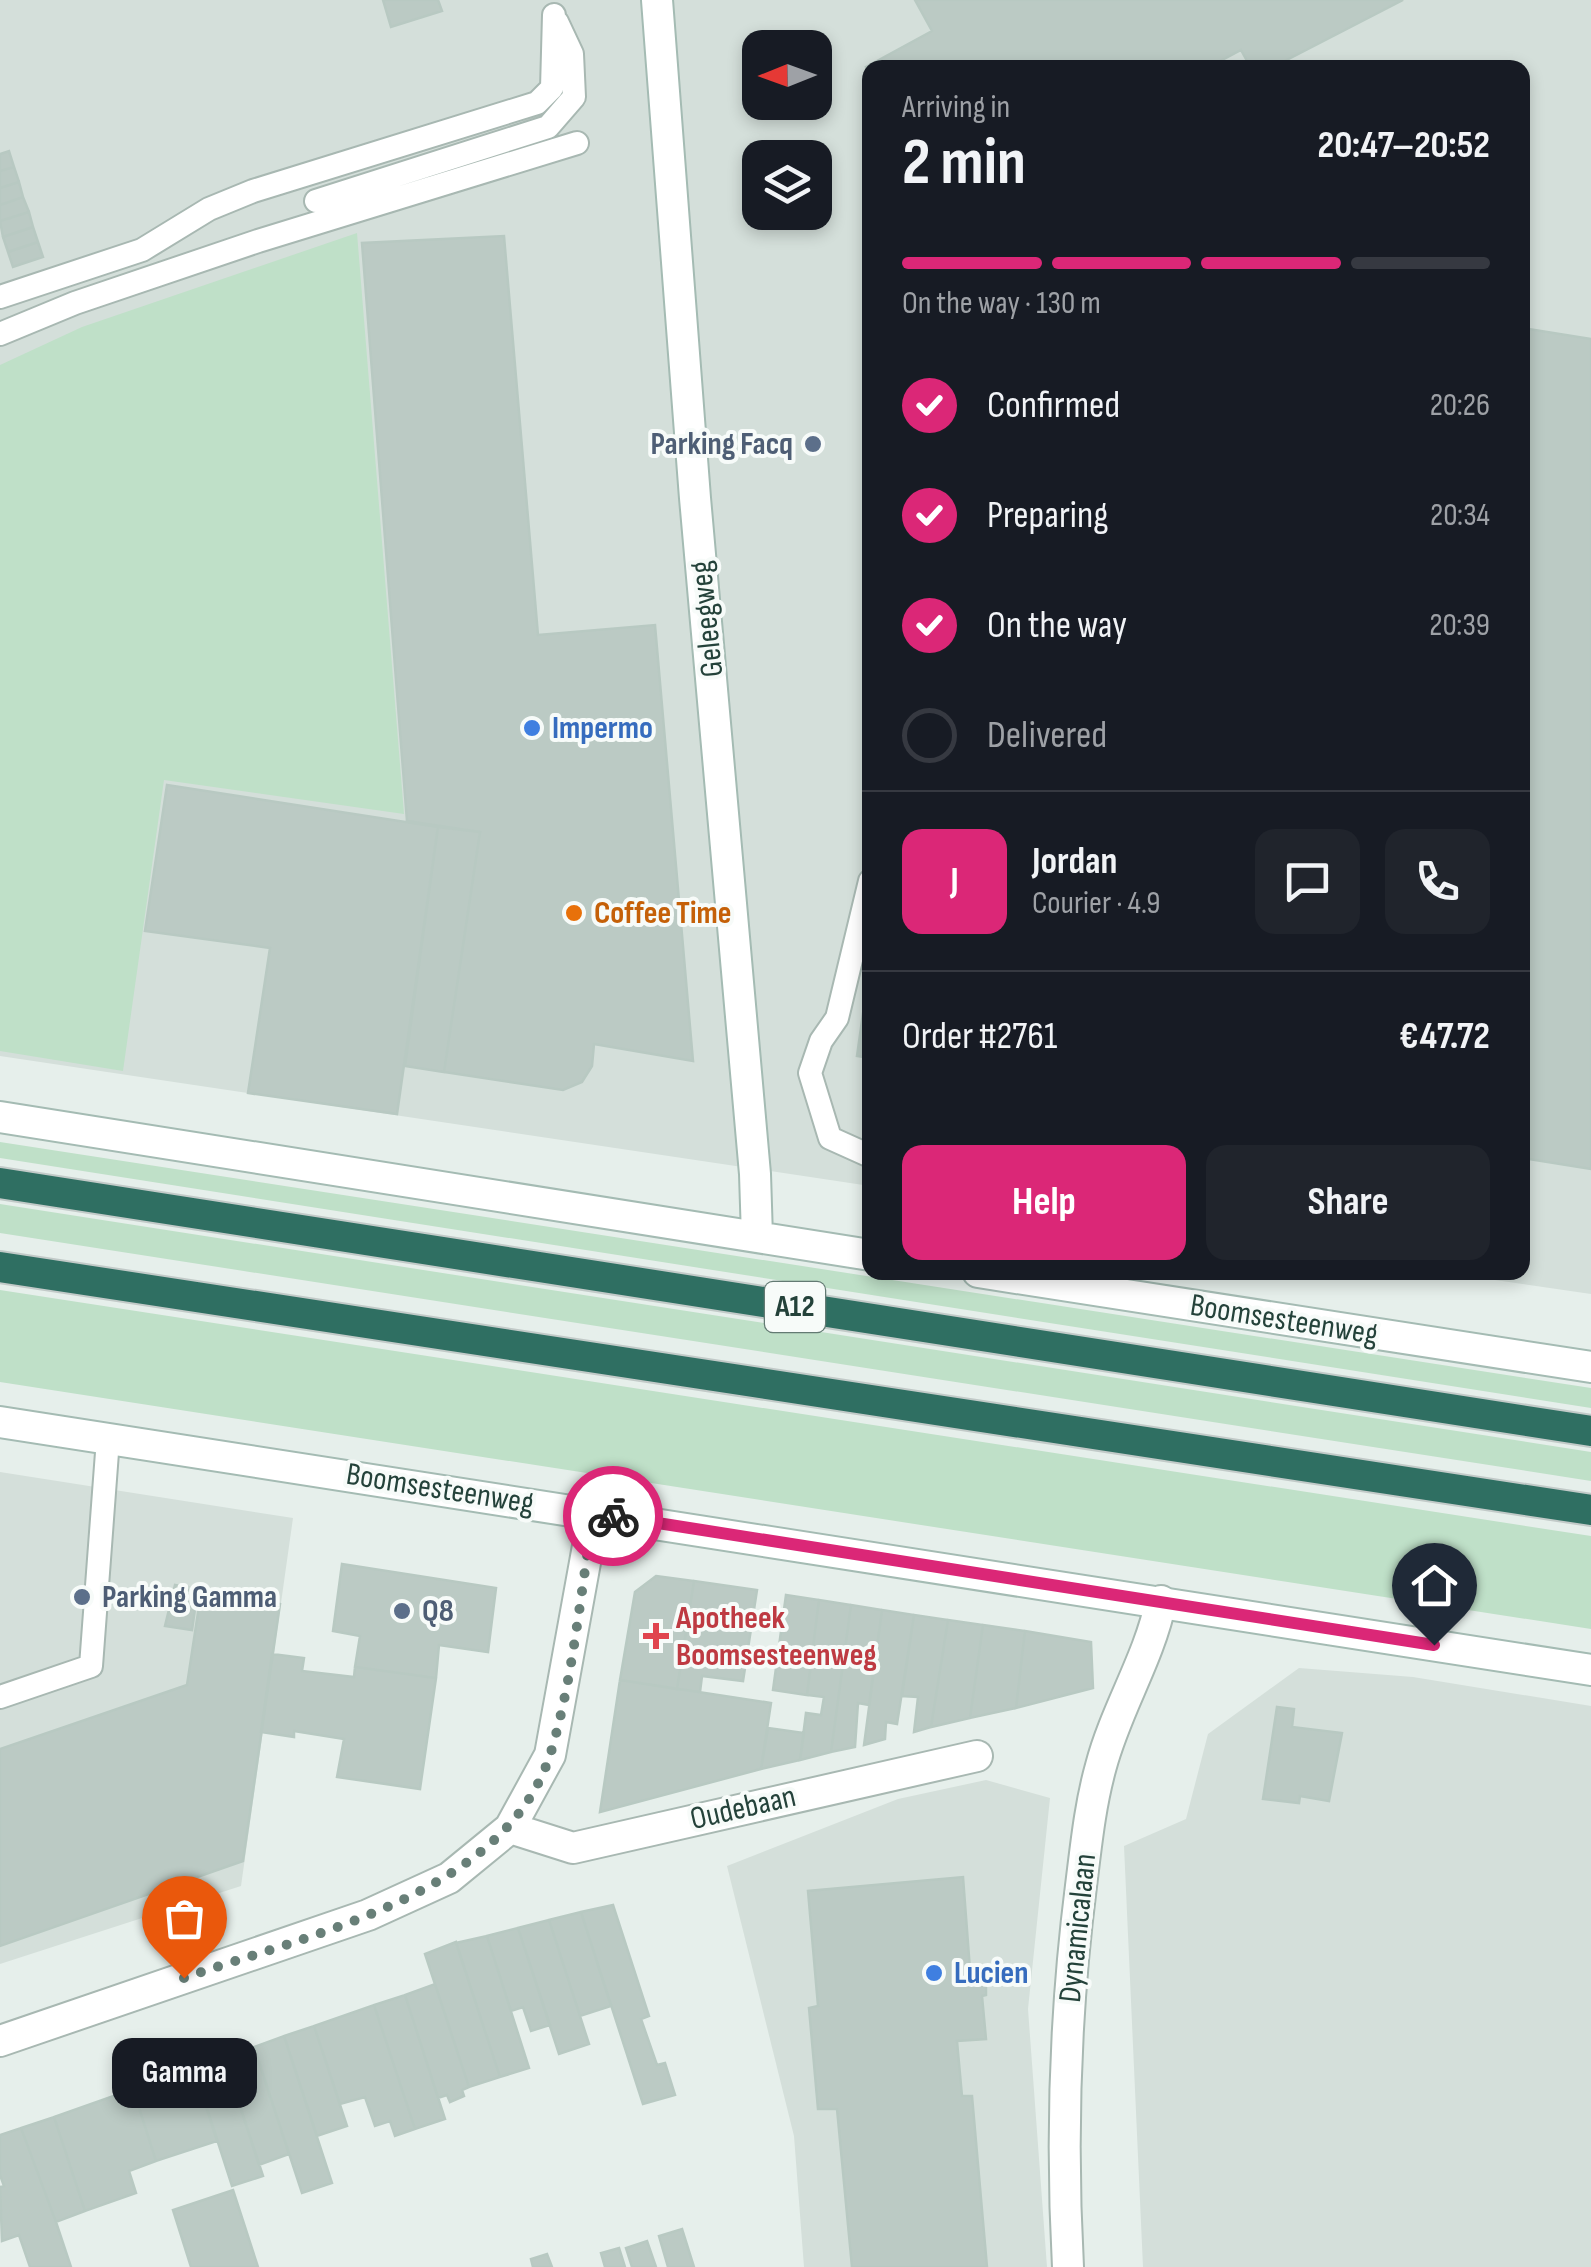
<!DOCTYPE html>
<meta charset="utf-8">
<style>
body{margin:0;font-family:"Sofia Sans Condensed",sans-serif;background:#20242c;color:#f1f3f6;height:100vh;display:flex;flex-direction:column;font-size:38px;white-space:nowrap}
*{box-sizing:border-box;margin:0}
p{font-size:32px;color:#9ea1a6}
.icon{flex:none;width:55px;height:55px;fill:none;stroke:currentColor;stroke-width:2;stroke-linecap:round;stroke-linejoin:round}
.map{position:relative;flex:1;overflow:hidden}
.side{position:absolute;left:862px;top:60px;width:668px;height:1220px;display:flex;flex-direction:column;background:#171b24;border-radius:20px;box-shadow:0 5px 15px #0003}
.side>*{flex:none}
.needle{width:65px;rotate:269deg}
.controls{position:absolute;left:742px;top:30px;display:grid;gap:20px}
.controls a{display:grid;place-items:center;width:90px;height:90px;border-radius:20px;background:#171b24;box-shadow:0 5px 15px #0003;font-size:50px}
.pin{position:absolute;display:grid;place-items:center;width:85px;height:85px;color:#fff;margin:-102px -42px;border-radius:50% 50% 50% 0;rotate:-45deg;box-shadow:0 0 10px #0007}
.pin .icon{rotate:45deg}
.courier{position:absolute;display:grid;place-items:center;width:100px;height:100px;margin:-50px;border:8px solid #db2777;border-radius:50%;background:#fff;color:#222;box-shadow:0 2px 12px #0007}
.bubble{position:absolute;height:70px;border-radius:20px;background:#171b24;box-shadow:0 5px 15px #0003;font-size:32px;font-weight:700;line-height:70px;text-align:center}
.head em{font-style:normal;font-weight:700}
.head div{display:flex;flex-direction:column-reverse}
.head{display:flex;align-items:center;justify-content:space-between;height:170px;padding:0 40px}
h1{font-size:65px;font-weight:700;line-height:75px}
.bar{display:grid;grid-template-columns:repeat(4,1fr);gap:15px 10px;align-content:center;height:120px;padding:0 40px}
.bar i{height:12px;border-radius:8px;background:#363941}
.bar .active{background:#db2777}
.bar p{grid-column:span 4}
.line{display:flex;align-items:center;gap:25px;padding:0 40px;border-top:2px solid #363941}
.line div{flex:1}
.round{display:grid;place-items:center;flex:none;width:105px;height:105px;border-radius:20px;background:#20242c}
ol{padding:0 40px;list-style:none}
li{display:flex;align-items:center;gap:30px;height:110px}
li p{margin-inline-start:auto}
li .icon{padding:10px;border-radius:50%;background:#db2777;color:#fff;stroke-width:4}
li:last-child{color:#9ea1a6}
li i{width:55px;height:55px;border:5px solid #363941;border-radius:50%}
.button{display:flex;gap:20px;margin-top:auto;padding:20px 40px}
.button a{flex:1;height:115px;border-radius:20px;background:#db2777;color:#fff;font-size:40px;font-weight:700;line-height:115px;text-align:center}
.button a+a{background:#20242c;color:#f1f3f6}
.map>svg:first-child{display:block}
</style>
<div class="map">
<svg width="1591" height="2267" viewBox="0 0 1591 2267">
<rect width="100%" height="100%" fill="#e6efeb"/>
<path fill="#d4dfda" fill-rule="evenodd" d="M0,0h1591v1294l-144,-21 75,-1v-1204h-652v1118l-870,-130zM760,48h55v54h-55zM760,158h55v54h-55z
M0,1472l293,46 -52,368 -241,78z
M1299,1668l114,9 178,29v561h-448l-19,-421 62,-27 22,-85z
M986,1780l64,18 -22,211 19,258h-243l-10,-131 -67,-270 171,-67z"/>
<path fill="#bfe0c8" d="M357,233l47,581 -240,-34 -41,291 -123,-20v-686l82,-38z
M0,1142l1591,246v20l-1591,-250z
M0,1204l1591,248v29l-1591,-248z
M0,1290l1591,246v93l-1591,-247z"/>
<path fill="#bbcac4" stroke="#b8c9c2" stroke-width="2.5" d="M383,0h55l4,11 -51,16z
M915,0h488l-132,68h-20l-10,-18 -34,18h-337v7l-4,-8 66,-36z
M9,151l5,16 -14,4v-17z
M14,167l5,15 -19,6v-17z
M19,182l4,15 -23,8v-17z
M23,197l6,15 -29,9v-16z
M29,212l4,15 -30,10 -3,-16z
M33,227l5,15 -30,10 -5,-15z
M504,236l34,399 117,-10 38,436 -99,-17 -2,22 -10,16 -19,8 -119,-18 36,-240 -73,-11 -45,-578z
M38,242l5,15 -30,10 -5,-15z
M1522,328l69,11v830l-69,-11z
M167,785l271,42 -41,287 -149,-21 22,-145 -125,-17z
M438,827l42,5 -36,240 -39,-6z
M870,964v94l-13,-2z
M342,1564l154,24 -8,64 -49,-7 -3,33 -81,-11 5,-31 -27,-5z
M656,1576l38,5 -17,108 -57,-9 15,-88z
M694,1581l63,9 -14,91 -41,-5 -2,16 -23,-3z
M175,1585l13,2 -1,7 10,1 -5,35 -27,-4z
M201,1593l79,11 -37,257 -243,85v-197l187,-64z
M786,1595l33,5 -12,95 -34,-5z
M819,1600l32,5 -20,147 -31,8 6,-47 15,2 3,-18 -17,-2z
M851,1605l31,5 -13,95 -11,-2 -3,44 -24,5z
M882,1610l32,5 -17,109 -11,-2 -1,17 -21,6z
M914,1615l34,5 -17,107 -17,5 4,-35 -16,-1z
M948,1620l35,5 -13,93 -39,9z
M983,1625l42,6 -9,77 -46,10z
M1025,1631l66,11 2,46 -77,20z
M272,1654l32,4 -2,13 52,6 1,-10 81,11 -16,111 -83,-12 7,-38 -50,-8v6l-33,-5z
M620,1680l151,23 -10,66 -161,43z
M1277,1707l17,2 -2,18 50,6 -13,68 -29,-5 -1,7 -36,-4z
M768,1728l36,5 -4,27 -39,9z
M963,1877l8,106 15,-1v13l-4,1 4,43 -29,2 5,55h10l15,171h-135l-15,-158h-19l-9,-101 9,-2 -10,-115z
M613,1905l36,111 -8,3 16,46 8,-2 10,32 -32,9 -62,-192z
M581,1912l30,94 -31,10 -31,-96z
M549,1920l40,124 -30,10 -41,-126z
M518,1928l32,97 -19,6 -8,-24 -12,4 -24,-75z
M487,1936l42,132 -29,9 -44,-134z
M456,1942l44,135 -31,10 -44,-133z
M435,1984l34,103 -7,3 2,6 -14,6 -3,-7 -9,3 -33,-103z
M405,1995l40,124 -30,10 -41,-124z
M374,2005l41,124 -20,7 -5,-15 -15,5 -10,-29 -25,7 -26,-78z
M314,2026l33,100 -30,10 -33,-100z
M284,2036l48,147 -30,10 -48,-146z
M254,2047l35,107 -30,11 -35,-108z
M224,2057l39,119 -31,10 -38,-118z
M194,2068l23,73 -61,20 -23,-72z
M133,2089l23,72 -27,10 7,22 -51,18 -31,-94z
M54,2117l31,94 -29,11 -35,-94z
M21,2128l35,94 15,45h-41l-11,-32 -17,6 -2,-54 4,-1 -4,-11v-40z
M233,2190l25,77h-67l-18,-57z
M682,2229l12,38h-26l-9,-31z
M647,2241l9,26h-24l-6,-19z
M619,2248l6,19h-20l-4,-14z
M547,2254l5,13h-19l-2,-8z"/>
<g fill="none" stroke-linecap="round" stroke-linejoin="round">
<defs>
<path id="lane" d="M316,201l232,-74 26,-30 -2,-43 -15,-32
M0,297l142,-47 67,-41 44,-18 284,-88 15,-15 2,-73
M0,334l75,-31 183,-62 319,-98
M870,881l-33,137 -16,23 -11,32 20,65 40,18
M0,1697l91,-31 17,-227"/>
<path id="street" d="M510,1828l63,20 404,-92
M0,2041l368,-126 81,-37 61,-50 40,-73 44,-242
M1068,2267c-7,-127 -3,-255 13,-381 5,-40 9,-81 20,-120 15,-57 48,-107 60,-165"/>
<path id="secondary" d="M657,0l38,498 60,676 2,63
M0,1117l870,138
M978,1272l613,95
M0,1422l1591,248"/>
<path id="highway" d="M0,1183l1591,248
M0,1267l1591,243"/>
</defs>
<use href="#lane" stroke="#a8b8b2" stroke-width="26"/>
<use href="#street" stroke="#a8b8b2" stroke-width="34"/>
<use href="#secondary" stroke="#a4bbb3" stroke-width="34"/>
<use href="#highway" stroke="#c2cac8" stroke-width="34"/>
<use href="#lane" stroke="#fff" stroke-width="22"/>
<use href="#street" stroke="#fff" stroke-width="30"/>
<use href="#secondary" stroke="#fff" stroke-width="30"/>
<use href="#highway" stroke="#2f6f62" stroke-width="30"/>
</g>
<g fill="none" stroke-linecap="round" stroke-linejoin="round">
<path stroke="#687f78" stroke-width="10" stroke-dasharray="0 18" d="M184,1978c125,-44 323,-83 367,-226 23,-77 29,-160 43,-239l19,3"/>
<path stroke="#db2777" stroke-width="12" d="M613,1516l821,129"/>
</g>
<g fill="#5c6f8a" stroke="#f7fbf9" stroke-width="4">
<circle cx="813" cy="444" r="10"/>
<circle cx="82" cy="1597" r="10"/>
<circle cx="402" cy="1611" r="10"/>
</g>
<g fill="#3f7fe0" stroke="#f7fbf9" stroke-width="4">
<circle cx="532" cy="728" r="10"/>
<circle cx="934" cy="1973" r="10"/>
</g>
<circle fill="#e8710a" stroke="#f7fbf9" stroke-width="4" cx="574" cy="913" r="10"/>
<path fill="#e0444e" stroke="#f7fbf9" stroke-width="4" d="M651 1621h10v10h10v10h-10v10h-10v-10h-10v-10h10z"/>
<g text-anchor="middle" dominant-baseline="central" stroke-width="8" stroke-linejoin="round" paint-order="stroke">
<rect fill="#f7fbf9" stroke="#637a73" stroke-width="2.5" x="765" y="1282" width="60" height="50" rx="8"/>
<g font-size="30" font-weight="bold" fill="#24423a">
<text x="795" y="1307">A12</text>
</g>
<g font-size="32" font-weight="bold" fill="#4e5e75" stroke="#f7fbf9" text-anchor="start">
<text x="793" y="444" text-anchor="end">Parking Facq</text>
<text x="102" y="1597">Parking Gamma</text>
<text x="422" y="1611">Q8</text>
</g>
<g font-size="32" fill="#24423a" stroke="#f7fbf9">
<text transform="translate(707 619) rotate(-96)">Geleegweg</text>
<text transform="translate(1284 1320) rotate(9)">Boomsesteenweg</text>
<text transform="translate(440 1489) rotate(9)">Boomsesteenweg</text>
<text transform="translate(743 1808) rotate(-13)">Oudebaan</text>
<text transform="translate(1078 1928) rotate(-84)">Dynamicalaan</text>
</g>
<g font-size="32" font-weight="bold" fill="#366cbe" stroke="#f7fbf9" text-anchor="start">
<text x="552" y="728">Impermo</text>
<text x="954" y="1973">Lucien</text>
</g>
<g font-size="32" font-weight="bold" fill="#c56008" stroke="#f7fbf9" text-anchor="start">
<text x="594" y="913">Coffee Time</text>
</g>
<g font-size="32" font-weight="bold" fill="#be3a42" stroke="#f7fbf9" text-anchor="start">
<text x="676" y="1618">Apotheek<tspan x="676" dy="37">Boomsesteenweg</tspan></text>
</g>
</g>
</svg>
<div class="controls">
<a><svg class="needle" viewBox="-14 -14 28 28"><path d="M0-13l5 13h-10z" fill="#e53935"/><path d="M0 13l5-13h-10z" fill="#9ea1a6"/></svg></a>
<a><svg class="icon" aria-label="layers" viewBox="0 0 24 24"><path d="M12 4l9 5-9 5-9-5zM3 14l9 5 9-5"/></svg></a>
</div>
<div class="pin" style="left:184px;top:1978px;background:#ea580c"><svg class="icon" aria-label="bag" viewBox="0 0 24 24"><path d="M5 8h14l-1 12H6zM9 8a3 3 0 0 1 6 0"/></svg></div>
<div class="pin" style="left:1434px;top:1645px;background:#1f2937"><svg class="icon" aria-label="home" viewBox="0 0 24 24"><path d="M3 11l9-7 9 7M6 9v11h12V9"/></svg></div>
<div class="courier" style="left:613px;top:1516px"><svg class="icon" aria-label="bike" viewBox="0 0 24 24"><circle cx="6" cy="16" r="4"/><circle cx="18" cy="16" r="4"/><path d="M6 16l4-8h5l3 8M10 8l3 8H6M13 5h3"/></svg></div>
<div class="bubble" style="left:112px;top:2038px;width:145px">Gamma</div>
<section class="side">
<div class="head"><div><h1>2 min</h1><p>Arriving in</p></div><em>20:47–20:52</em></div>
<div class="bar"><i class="active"></i><i class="active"></i><i class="active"></i><i></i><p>On the way · 130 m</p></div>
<ol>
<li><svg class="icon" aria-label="check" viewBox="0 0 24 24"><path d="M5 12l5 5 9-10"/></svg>Confirmed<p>20:26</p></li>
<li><svg class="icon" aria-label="check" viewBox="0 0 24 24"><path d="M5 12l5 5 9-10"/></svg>Preparing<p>20:34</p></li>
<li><svg class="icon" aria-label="check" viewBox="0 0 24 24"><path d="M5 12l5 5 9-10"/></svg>On the way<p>20:39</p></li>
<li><i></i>Delivered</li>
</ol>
<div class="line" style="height:180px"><b class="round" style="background:#db2777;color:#fff">J</b><div><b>Jordan</b><p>Courier · 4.9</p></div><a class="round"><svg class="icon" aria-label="chat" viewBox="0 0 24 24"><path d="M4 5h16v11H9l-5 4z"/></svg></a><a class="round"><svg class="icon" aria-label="phone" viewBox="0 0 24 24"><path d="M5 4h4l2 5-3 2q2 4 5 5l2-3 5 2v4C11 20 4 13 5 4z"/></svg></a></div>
<div class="line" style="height:130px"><div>Order #2761</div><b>€47.72</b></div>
<div class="button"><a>Help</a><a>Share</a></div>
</section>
</div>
